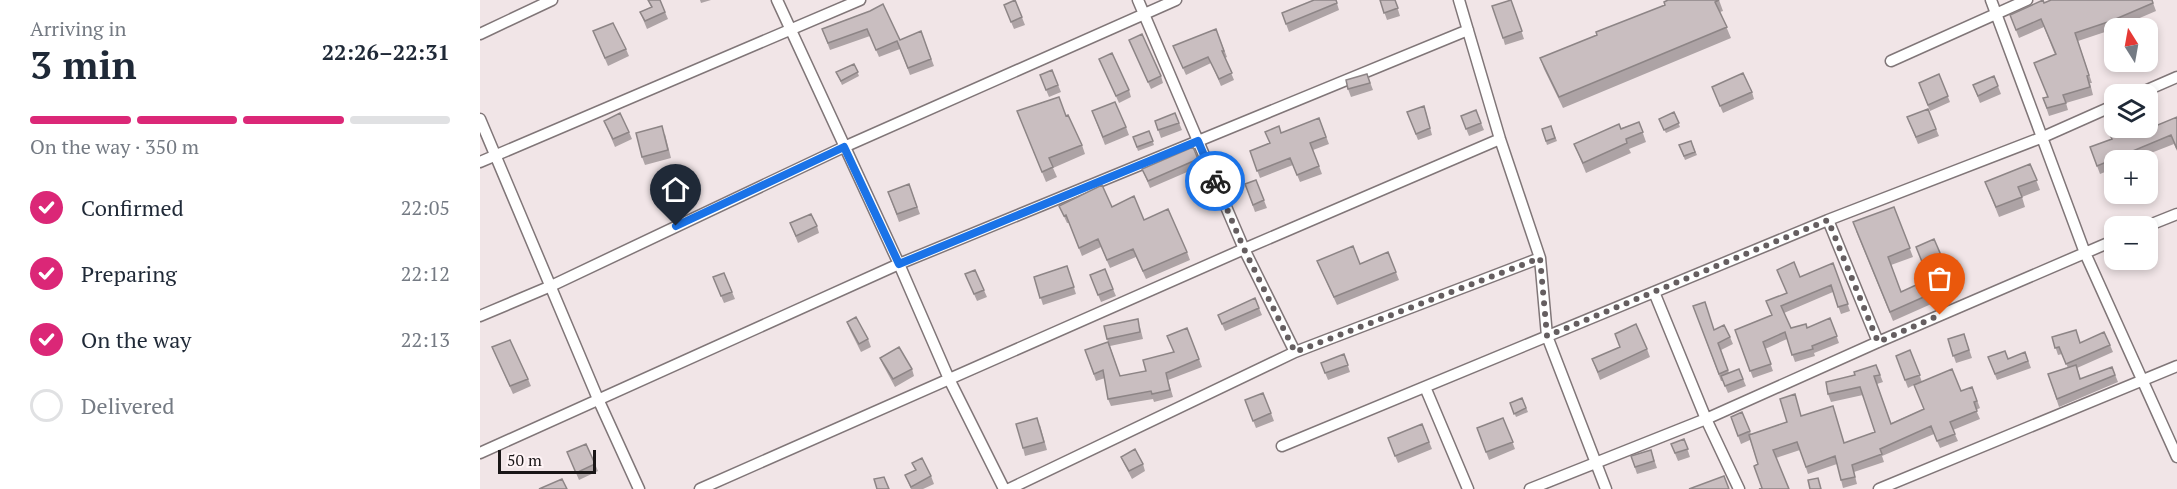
<!DOCTYPE html>
<meta charset="utf-8">
<style>
body{margin:0;font-family:"PT Serif",serif;background:#f2f2f3;color:#1f2937;height:100vh;display:flex;flex-direction:column;font-size:22px;white-space:nowrap}
*{box-sizing:border-box;margin:0}
p{font-size:20px;color:#747a83}
.icon{flex:none;width:33px;height:33px;fill:none;stroke:currentColor;stroke-width:2;stroke-linecap:round;stroke-linejoin:round}
.map{position:relative;flex:1;overflow:hidden}
.details{display:flex;flex-direction:column;background:#fff;width:480px}
.details>*{flex:none}
.needle{width:39px;rotate:349deg}
.controls{position:absolute;left:1624px;top:18px;display:grid;gap:12px}
.controls a{display:grid;place-items:center;width:54px;height:54px;border-radius:12px;background:#fff;box-shadow:0 3px 9px #0003;font-size:30px}
.scale{position:absolute;left:18px;bottom:15px;width:98px;box-sizing:border-box;padding-left:6px;border:3px solid #1a1617;border-top:0;font-size:16px;line-height:21px;white-space:nowrap;color:#1a1617;-webkit-text-stroke:4px #fef3f5;paint-order:stroke}
.pin{position:absolute;display:grid;place-items:center;width:51px;height:51px;color:#fff;margin:-62px -26px;border-radius:50% 50% 50% 0;rotate:-45deg;box-shadow:0 0 6px #0007}
.pin .icon{rotate:45deg}
.courier{position:absolute;display:grid;place-items:center;width:60px;height:60px;margin:-30px;border:4px solid #1a73e8;border-radius:50%;background:#fff;color:#222;box-shadow:0 2px 8px #0007}
.overview em{font-style:normal;font-weight:700}
.overview div{display:flex;flex-direction:column-reverse}
.overview{display:flex;align-items:center;justify-content:space-between;height:102px;padding:0 30px}
h1{font-size:39px;font-weight:700;line-height:45px}
.bar{display:grid;grid-template-columns:repeat(4,1fr);gap:9px 6px;align-content:center;height:72px;padding:0 30px}
.bar i{height:8px;border-radius:4px;background:#e0e1e3}
.bar .active{background:#db2777}
.bar p{grid-column:span 4}
ol{padding:0 30px;list-style:none}
li{display:flex;align-items:center;gap:18px;height:66px}
li p{margin-inline-start:auto}
li .icon{padding:6px;border-radius:50%;background:#db2777;color:#fff;stroke-width:4}
li:last-child{color:#747a83}
li i{width:33px;height:33px;border:3px solid #e0e1e3;border-radius:50%}
main{display:flex;flex:1;min-height:0}
.map>svg:first-child{display:block}
</style>
<main>
<section class="details">
<div class="overview"><div><h1>3 min</h1><p>Arriving in</p></div><em>22:26–22:31</em></div>
<div class="bar"><i class="active"></i><i class="active"></i><i class="active"></i><i></i><p>On the way · 350 m</p></div>
<ol>
<li><svg class="icon" aria-label="check" viewBox="0 0 24 24"><path d="M5 12l5 5 9-10"/></svg>Confirmed<p>22:05</p></li>
<li><svg class="icon" aria-label="check" viewBox="0 0 24 24"><path d="M5 12l5 5 9-10"/></svg>Preparing<p>22:12</p></li>
<li><svg class="icon" aria-label="check" viewBox="0 0 24 24"><path d="M5 12l5 5 9-10"/></svg>On the way<p>22:13</p></li>
<li><i></i>Delivered</li>
</ol>
</section>
<div class="map">
<svg width="1697" height="489" viewBox="0 0 1697 489">
<rect width="100%" height="100%" fill="#f1e5e7"/>
<g fill="none" stroke-linecap="round" stroke-linejoin="round">
<defs>
<path id="minor" d="M297,0l122,264 50,115 55,110
M658,0l106,249 51,103
M979,0l41,139 40,119 7,78 59,153
M1511,0l94,253 92,204
M0,34l72,-34
M1411,61l136,-61
M1658,94l39,-17
M0,119l118,280 41,90
M0,162l380,-162
M1348,220l50,122
M1667,226l30,-12
M1174,292l52,127 33,70
M0,316l71,-30 293,-139 332,-147
M945,387l43,102
M802,446l546,-226 215,-83 72,-32
M0,453l419,-189 569,-234
M220,489l544,-240 256,-110
M529,489l286,-137 245,-94
M1050,489l176,-70 172,-77 237,-102
M1399,489l298,-123"/>
</defs>
<use href="#minor" stroke="#807678" stroke-width="13"/>
<use href="#minor" stroke="#fff" stroke-width="10"/>
</g>
<path fill="#ada3a5" d="M168,0h12l8,19 -21,10 -7,-17 11,-5z
M220,0h11l-10,3z
M535,0l10,25 -11,4 -10,-24z
M856,0l3,10 -50,22 -7,-19z
M900,0h15l5,16 -13,4z
M1031,0l13,39 -19,6 -2,-7z
M1239,0l4,11 -3,1 11,26 -168,70 -19,-39 -4,-11 57,-23 68,-30z
M1571,0h102h-1l4,11 -42,18 -36,12 14,42h-2l3,12 -27,8 2,7 -19,6 -6,-18 4,-1 8,-42 -11,-28 -25,11 -9,-23z
M390,11l30,29 21,-9 13,35 -24,9 -10,-26 -21,8 -9,-21 -40,14 -8,-21z
M736,29l11,28 -2,1 9,22 -13,6 -10,-23 -25,12 -13,-29z
M113,31l33,18 3,7 -21,10z
M649,40l32,36 2,7 -12,6z
M619,59l30,31 2,7 -12,6z
M374,64l5,12 -17,9 -6,-13z
M572,70l9,22 -12,5 -9,-22z
M887,74l6,16 -22,7 -3,-8z
M1459,74l11,28 -20,9 -11,-28z
M1514,76l7,18 -21,9 -7,-18z
M1232,87l40,5 2,7 -31,14z
M1448,109l11,27 -21,8 -11,-27z
M537,111l49,5 16,29 3,9 -32,14 4,9 -11,5z
M612,111l34,16 3,8 -24,10z
M927,112h19l6,23 -14,5z
M1194,112l6,15 -14,6 -7,-14z
M695,113l7,17 -21,8 -6,-17z
M981,116l20,7 3,7 -15,6z
M1697,117v34l-3,-7 -41,16h-18v8l-15,6 -10,-27 22,-8 19,-9 22,-3z
M839,118l10,26 -16,6 9,24 -22,8 -7,-17 -33,13 -10,-27 19,-8 12,-10z
M124,121l25,11 3,7 -17,8z
M1159,122l7,20 -17,7 2,4 -45,20 -12,-29z
M1071,126l6,15 -10,4 -5,-16z
M669,131l5,14 -16,6 -5,-14z
M185,134l6,24 -26,7 -3,-8z
M1211,141l6,14 -12,5 -6,-15z
M713,147l8,19 -51,22 -8,-19z
M1550,164l10,26 -18,7 3,10 -26,10 -14,-35z
M776,180l11,28 -12,4 -10,-28z
M429,184l11,30 -21,8 -11,-30z
M579,206l53,1 32,13 43,32 3,8 -44,19 -10,-22 -26,11 -9,-21 -19,9 -13,-33h-2z
M1414,207l19,50 -22,8 10,27 53,-7 3,9 -19,8v-1l-45,20 -37,-90z
M310,223l27,3 2,7 -21,10z
M908,252l11,28 -62,25 -20,-44 43,3z
M1353,263l17,48 -9,3 -8,-22 -49,21 7,15h16l23,-10 9,25 -25,10 1,3 -20,6 -8,-23 -22,10 8,22 -20,7 -18,-48 37,-15 15,-22 13,-16z
M587,266l9,28 -33,11 -9,-28z
M495,270l12,27 -10,4 -12,-27z
M244,273l11,26 -11,4 -11,-26z
M610,275l23,14 3,7 -15,6z
M1213,306l22,24 15,7 3,7 -12,6 8,23 10,-4 7,17 -18,7 -5,-12h-2z
M779,308l3,7 -37,16 -7,-16z
M367,322l21,17 3,8 -10,5 -11,-22z
M660,327l3,12 -33,7 10,30 26,-5 28,-19 13,-24 15,39 -34,13 5,17 -19,5 -1,-3 -42,7 -3,-7 -3,-21 -9,3 -11,-31 23,-8 -1,-3z
M1135,334l32,15 3,8 -50,23 -8,-21 28,-12z
M1484,334l8,24 -16,5 -8,-24z
M1572,337l28,5 30,3 3,7 -36,16 4,11 31,-12 6,15 -59,25 -11,-33 20,-6 -6,-14 -4,1z
M12,347l36,32 3,7 -18,8z
M1430,350l12,32 39,9 11,-4 8,21 -4,2 4,9 -27,11 5,11 -18,7 -6,-14 -52,22 2,6 -30,10 3,12 -14,4 -6,-24 -29,10 -8,-24 -24,8 -14,30 -4,-24 -8,-24 -9,4 -10,-27 11,-5 9,22 36,-12 15,-6 42,27 31,-11 -12,-37 -32,7 -3,-8 27,-19 21,-10 7,17 -6,2 14,39 33,-14 -10,-24 -6,3 -12,-32z
M1545,352l6,16 -34,12 -9,-23 20,2z
M864,354l6,18 -22,8 -7,-17z
M400,358l32,11 2,7 -19,11 -12,-22z
M783,393l11,28 -18,7 -11,-28z
M1042,398l6,14 -12,5 -6,-14z
M1023,418l12,31 -26,11 -12,-32z
M942,424l10,25 -34,14 -10,-25z
M560,425l7,25 -22,6 -2,-8z
M1204,439l6,18 -12,4 -7,-17z
M1171,450l6,18 -20,6 -6,-18z
M87,452l28,12 3,7 -19,9z
M641,457l22,7 2,7 -13,8 -8,-15z
M432,463l19,13 3,8 -11,5h-12l-6,-14 10,-5z"/>
<path fill="#c9bec0" stroke="#8d8586" stroke-width="1.5" d="M168,0h12l5,12 -20,9 -5,-9 12,-5z
M535,0l7,17 -11,5 -7,-17z
M834,0h22l1,3 -51,21 -4,-11z
M900,0h15l3,8 -14,5z
M1031,0l11,31 -19,7 -11,-32z
M1188,0h51l-4,2 12,25 -168,70 -19,-39 57,-23 -1,-3 69,-27 -1,-3z
M1563,0l1,3 7,-3h101l1,3 -42,18 -36,12 14,42 -2,1 3,11 -27,8 3,8 -19,5 -4,-10 5,-1 -14,-34 22,-9 -15,-35 -25,11 -6,-15z
M403,4l17,36 21,-9 10,28 -23,9 -11,-27 -21,9 -9,-21 -39,14 -6,-14 48,-18z
M133,23l13,26 -21,9 -12,-27z
M736,29l8,22h-2l10,22 -13,6 -11,-22 -25,11 -10,-22z
M662,34l19,42 -13,6 -19,-42z
M632,53l17,37 -13,6 -17,-37z
M374,64l4,8 -17,9 -5,-9z
M572,70l6,15 -12,5 -6,-15z
M1263,73l9,19 -32,14 -8,-19z
M887,74l3,9 -22,6 -2,-9z
M1459,74l9,22 -20,9 -9,-22z
M1514,76l4,10 -20,10 -5,-11z
M579,97l7,19 2,-1 14,30 -33,13 4,9 -11,5 -25,-61z
M635,102l11,25 -23,10 -11,-26z
M944,106l6,22 -14,6 -9,-22z
M1448,109l8,20 -20,8 -9,-20z
M996,110l5,13 -15,6 -5,-13z
M1194,112l5,11 -15,7 -5,-11z
M140,113l9,19 -16,7 -9,-18z
M695,113l4,10 -21,7 -3,-9z
M1697,117v32l-6,-14 -74,31 -7,-19 22,-8 -2,-4 20,-7 1,2 5,-2h12v-6l2,-1 3,6z
M839,118l7,19 -16,6 9,23 -22,9 -7,-17 -33,13 -7,-20 20,-8 -5,-11 14,-6 2,7z
M1159,122l4,10 -17,7 1,4 -44,20 -9,-19 45,-20 2,5z
M182,126l6,24 -26,7 -6,-24z
M1071,126l4,12 -9,3 -4,-12z
M669,131l4,10 -16,6 -4,-10z
M1211,141l4,11 -11,4 -5,-11z
M713,147l5,12 -50,22 -6,-12z
M1550,164l7,16 -19,7 4,10 -26,10 -11,-25z
M776,180l8,20 -11,5 -8,-21z
M429,184l8,23 -20,7 -9,-22z
M622,185l10,22 22,-11 10,24 24,-11 19,43 -44,19 -10,-22 -26,11 -9,-21 -19,9 -13,-33 -2,1 -5,-10z
M1414,207l16,41 -22,9 13,35 28,-13 -13,-32 18,-8 20,46 -19,8v-1l-45,20 -37,-90z
M331,214l6,12 -21,10 -6,-13z
M873,246l7,18 28,-12 8,20 -62,25 -17,-36z
M1314,262l6,15 33,-14 15,41 -10,3 -7,-22 -50,21 10,22 15,-4 1,4 23,-10 7,18 -25,10 1,3 -21,6 -7,-23 -22,10 8,22 -21,7 -15,-41 37,-15 -6,-14 21,-8 -10,-23z
M587,266l7,21 -34,11 -6,-21z
M625,269l8,20 -15,6 -8,-20z
M495,270l9,20 -10,4 -9,-20z
M244,273l8,19 -11,4 -8,-19z
M775,298l4,10 -37,16 -4,-9z
M1225,302l9,28 10,-5 6,12 -12,6 10,27 -9,4 -26,-68z
M376,317l12,22 -9,5 -12,-22z
M658,319l2,13 -33,7 -3,-13z
M1156,324l11,25 -49,23 -6,-13 28,-12 -5,-13z
M707,328l12,31 -33,14 4,17 -18,4 -1,-3 -43,8 -5,-29 -9,4 -9,-24 23,-8 12,34 26,-5 -3,-11 31,-8 -7,-16z
M1596,330l4,13 24,-11 6,13 -44,19 -7,-17 -4,1 -3,-11z
M1484,334l5,16 -16,6 -5,-17z
M30,340l18,39 -18,7 -18,-39z
M419,347l13,22 -19,10 -13,-21z
M1430,350l10,25 -15,5 -9,-24z
M1525,351l3,8 17,-7 3,9 -33,13 -7,-17z
M864,354l4,11 -23,8 -4,-10z
M1396,365l4,10 -6,1 17,48 33,-15 -10,-24 38,-16 9,22 11,-4 5,14 -3,1 3,9 -27,11 5,12 -18,7 -6,-15 -51,23 2,5 -30,11 3,12 -14,3 -6,-24 -29,11 -9,-25 -24,8 16,39h-30l3,-1 -8,-22 4,-2 -9,-29 38,-13 -7,-23 15,-5 6,22 32,-10 11,37 31,-11 -15,-45 -32,7 -2,-12 29,-7 -1,-3z
M1596,365l4,14 32,-12 3,8 -58,24 -9,-25z
M1259,369l4,10 -18,7 -4,-10z
M783,393l8,20 -18,8 -8,-21z
M1042,398l4,10 -12,6 -4,-11z
M1262,412l8,19 -12,5 -7,-19z
M557,418l7,24 -21,6 -7,-24z
M1023,418l10,24 -27,10 -9,-24z
M942,424l7,18 -34,14 -7,-18z
M1204,439l4,10 -13,4 -4,-9z
M106,444l9,20 -19,9 -9,-21z
M655,449l8,15 -14,7 -8,-14z
M1171,450l3,11 -19,6 -4,-11z
M442,458l9,18 -20,11 -6,-12 11,-5 -4,-7z
M1244,476l5,13h-40z
M404,477l5,12h-12l-3,-10z
M1338,478l3,11h-11l-2,-9z
M82,479l5,10h-28z"/>
<g fill="none" stroke-linecap="round" stroke-linejoin="round">
<path stroke="#655e60" stroke-width="6" stroke-dasharray="0 10.8" d="M735,181l29,68 51,103 245,-94 7,78 281,-116 50,122 62,-27"/>
<path stroke="#1a73e8" stroke-width="8" d="M196,226l168,-79 55,117 299,-123 17,40"/>
</g>
</svg>
<div class="controls">
<a><svg class="needle" viewBox="-14 -14 28 28"><path d="M0-13l5 13h-10z" fill="#e53935"/><path d="M0 13l5-13h-10z" fill="#747a83"/></svg></a>
<a><svg class="icon" aria-label="layers" viewBox="0 0 24 24"><path d="M12 4l9 5-9 5-9-5zM3 14l9 5 9-5"/></svg></a>
<a>+</a>
<a>−</a>
</div>
<div class="scale">50 m</div>
<div class="pin" style="left:1460px;top:315px;background:#ea580c"><svg class="icon" aria-label="bag" viewBox="0 0 24 24"><path d="M5 8h14l-1 12H6zM9 8a3 3 0 0 1 6 0"/></svg></div>
<div class="pin" style="left:196px;top:226px;background:#1f2937"><svg class="icon" aria-label="home" viewBox="0 0 24 24"><path d="M3 11l9-7 9 7M6 9v11h12V9"/></svg></div>
<div class="courier" style="left:735px;top:181px"><svg class="icon" aria-label="bike" viewBox="0 0 24 24"><circle cx="6" cy="16" r="4"/><circle cx="18" cy="16" r="4"/><path d="M6 16l4-8h5l3 8M10 8l3 8H6M13 5h3"/></svg></div>
</div>
</main>
